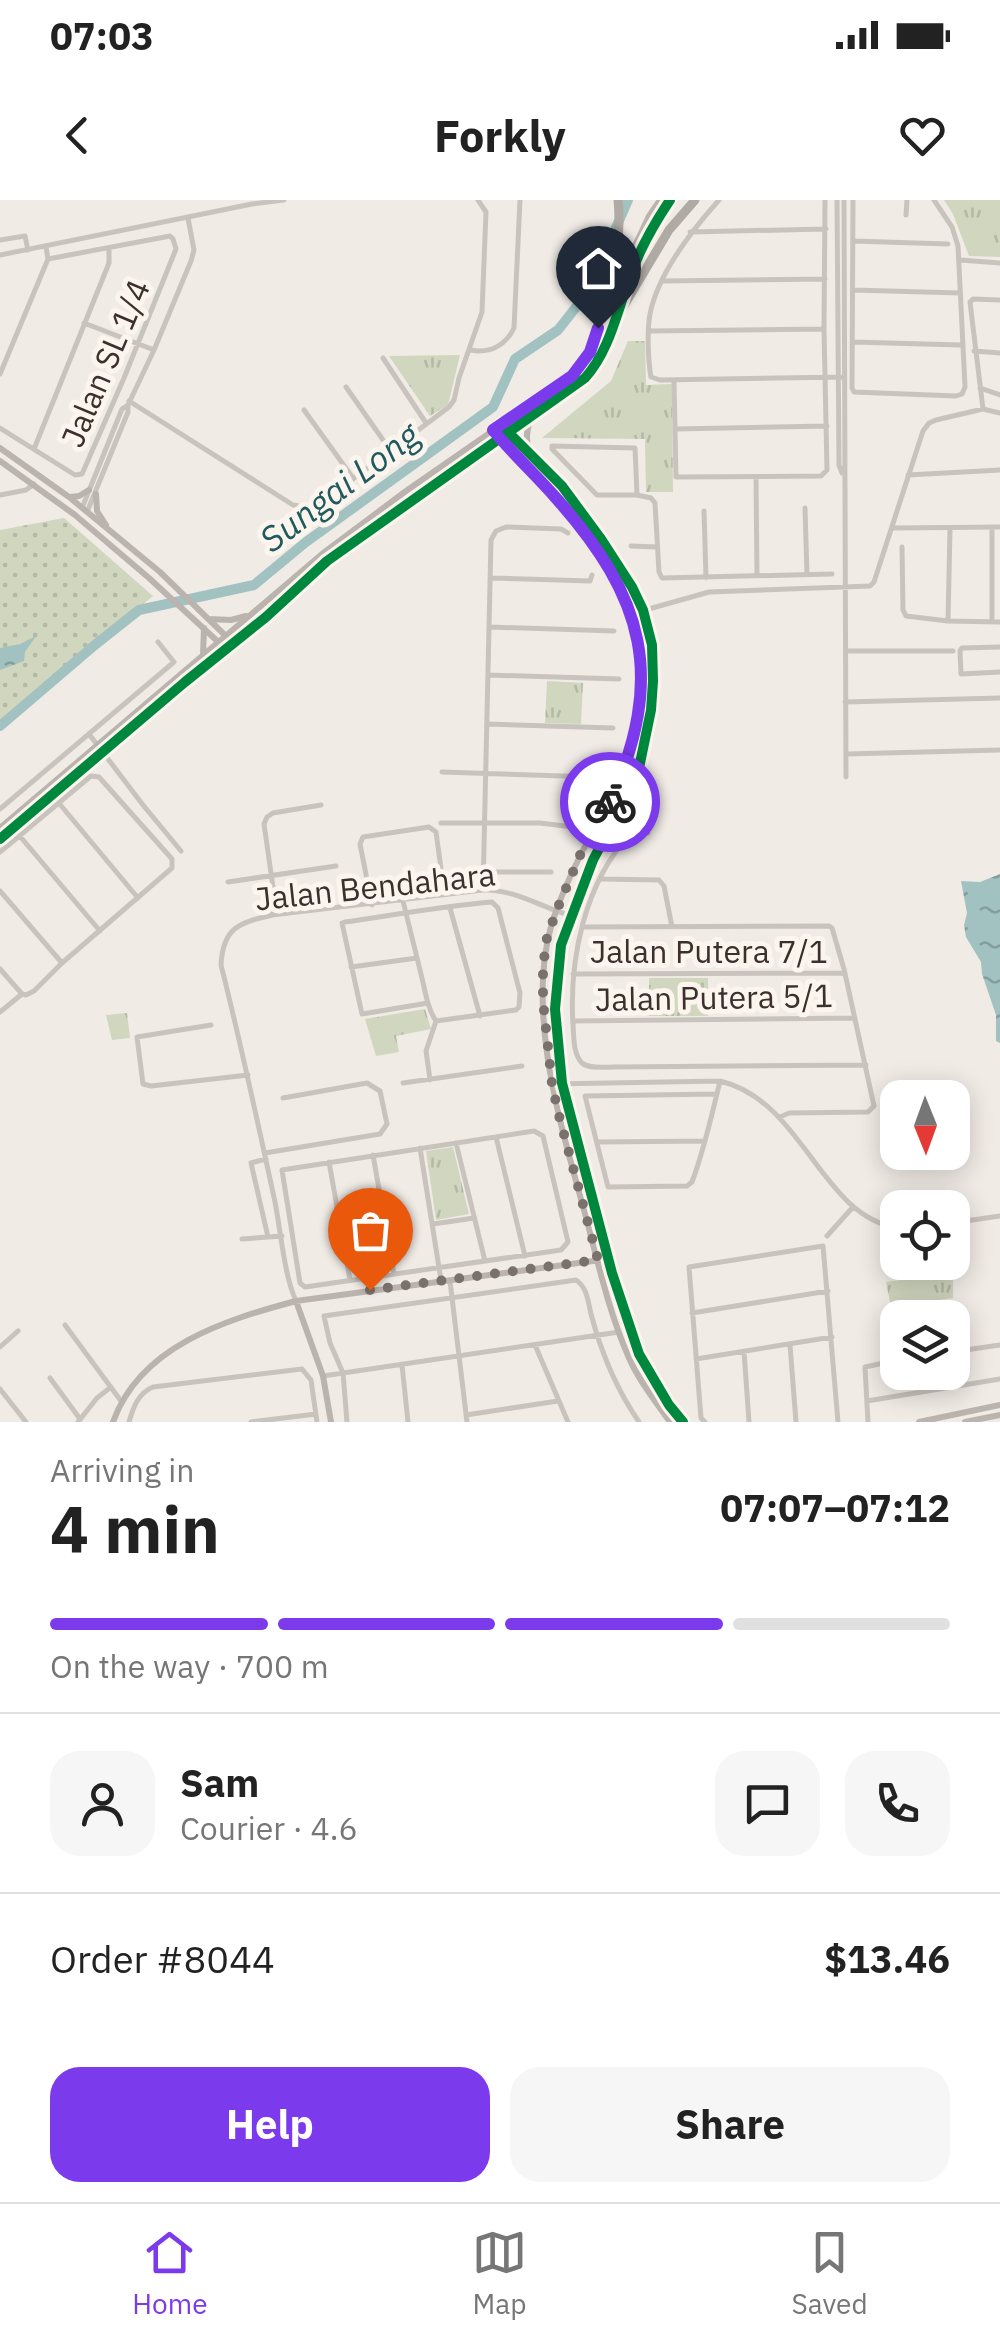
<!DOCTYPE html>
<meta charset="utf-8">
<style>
body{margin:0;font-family:"IBM Plex Sans",sans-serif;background:#f6f6f6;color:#222;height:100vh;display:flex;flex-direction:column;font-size:38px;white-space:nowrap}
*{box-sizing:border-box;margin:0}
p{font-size:32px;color:#767676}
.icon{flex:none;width:55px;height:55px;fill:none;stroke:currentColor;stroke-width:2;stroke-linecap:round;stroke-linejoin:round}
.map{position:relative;height:1222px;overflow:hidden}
.details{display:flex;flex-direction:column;background:#fff;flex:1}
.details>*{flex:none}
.needle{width:65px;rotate:179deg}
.buttons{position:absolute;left:880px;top:880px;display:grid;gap:20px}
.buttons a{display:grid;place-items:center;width:90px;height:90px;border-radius:20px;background:#fff;box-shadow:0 5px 25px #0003;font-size:50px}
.pin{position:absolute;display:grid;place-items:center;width:85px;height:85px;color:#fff;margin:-102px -42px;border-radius:50% 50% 50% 0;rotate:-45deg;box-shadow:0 0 10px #0007}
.pin .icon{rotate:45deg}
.courier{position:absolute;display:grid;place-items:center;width:100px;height:100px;margin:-50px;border:8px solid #7c3aed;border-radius:50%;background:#fff;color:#222;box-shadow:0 2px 12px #0007}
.head em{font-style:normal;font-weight:700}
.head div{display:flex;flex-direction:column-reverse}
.head{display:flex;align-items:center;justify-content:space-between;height:170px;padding:0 50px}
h1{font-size:65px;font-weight:700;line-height:75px}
.bar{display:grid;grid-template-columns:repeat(4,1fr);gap:15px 10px;align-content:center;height:120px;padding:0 50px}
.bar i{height:12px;border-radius:8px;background:#e0e0e0}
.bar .selected{background:#7c3aed}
.bar p{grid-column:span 4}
.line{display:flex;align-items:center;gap:25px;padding:0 50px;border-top:2px solid #e0e0e0}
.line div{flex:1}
.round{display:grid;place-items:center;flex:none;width:105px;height:105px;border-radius:30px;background:#f6f6f6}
.button{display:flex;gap:20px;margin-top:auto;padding:20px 50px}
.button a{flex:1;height:115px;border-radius:30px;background:#7c3aed;color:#fff;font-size:40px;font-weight:700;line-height:115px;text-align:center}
.button a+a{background:#f6f6f6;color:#222}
.status{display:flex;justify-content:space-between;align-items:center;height:70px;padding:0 50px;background:#fff;direction:ltr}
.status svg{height:28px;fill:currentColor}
header{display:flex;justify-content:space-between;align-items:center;height:130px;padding:0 50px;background:#fff;font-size:45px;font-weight:700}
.tabs{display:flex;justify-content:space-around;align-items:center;height:140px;border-top:2px solid #e0e0e0;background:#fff;font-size:28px;color:#767676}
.tabs a{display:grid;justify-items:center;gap:5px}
.tabs .selected{color:#7c3aed}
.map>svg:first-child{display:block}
</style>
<div class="status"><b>07:03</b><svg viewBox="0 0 49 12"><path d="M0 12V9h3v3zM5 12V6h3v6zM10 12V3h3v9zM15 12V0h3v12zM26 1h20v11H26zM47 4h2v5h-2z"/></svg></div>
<header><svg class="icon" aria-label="back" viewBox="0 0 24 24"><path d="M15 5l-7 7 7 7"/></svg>Forkly<svg class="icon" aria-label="heart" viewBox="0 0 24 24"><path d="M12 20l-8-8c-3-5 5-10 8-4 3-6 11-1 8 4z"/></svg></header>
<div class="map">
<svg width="1000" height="1222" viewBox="0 0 1000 1222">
<defs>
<pattern id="grass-dots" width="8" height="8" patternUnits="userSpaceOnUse" patternTransform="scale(2.5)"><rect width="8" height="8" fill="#d1d6bf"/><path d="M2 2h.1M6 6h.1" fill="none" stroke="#b4b8a4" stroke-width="1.8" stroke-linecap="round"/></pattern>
<pattern id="park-tufts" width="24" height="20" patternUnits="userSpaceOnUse" patternTransform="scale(2.5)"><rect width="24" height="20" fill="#d1d6bf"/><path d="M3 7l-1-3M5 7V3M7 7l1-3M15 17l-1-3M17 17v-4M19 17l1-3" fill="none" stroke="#b4b8a4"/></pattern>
<pattern id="water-ripples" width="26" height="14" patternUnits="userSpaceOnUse" patternTransform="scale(2.5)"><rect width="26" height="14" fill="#a1c2c1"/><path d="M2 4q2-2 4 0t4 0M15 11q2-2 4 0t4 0" fill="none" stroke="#849e9d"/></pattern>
</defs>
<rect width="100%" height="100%" fill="#f0ebe5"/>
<path fill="url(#grass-dots)" d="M64,318l89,78 -153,127v-193z"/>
<path fill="url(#park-tufts)" d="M944,0h56v57l-31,-1 -16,-42z
M628,141h17l1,44 26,-1 1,108h-27l-1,-53 -103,-1 69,-57z
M460,155l-12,50 -18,11 -41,-60z
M547,481l36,2 -2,41 -36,-1z
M649,778h59v38h-59z
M425,809l6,20 -35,7 3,16 -23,4 -11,-37z
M127,813l3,25 -18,2 -6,-25z
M453,947l16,67 -33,6 -10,-69z
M953,1073v25l-62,9 -5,-25z"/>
<path fill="url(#water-ripples)" d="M36,436l-11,16 -1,9 -24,9v-22l20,-4z
M1000,674v169l-4,-2v-26l-14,-41 -1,-12 -15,-25 -2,-12 3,-12 -6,-32 19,1z"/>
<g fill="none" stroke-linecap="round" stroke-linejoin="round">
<path stroke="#a1c2c1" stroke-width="10" d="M0,526l96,-82 43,-34 115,-25 52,-43 187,-135 22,-48 43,-29 30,-38 40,-92"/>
<path stroke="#c9c3be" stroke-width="5" d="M719,0c-26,29 -61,74 -69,114 -3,15 -2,47 1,63l9,3 183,-3
M837,0l2,265 3,8
M844,0l2,577
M853,0l-1,188 2,4 102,4 6,-2 3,-7 -7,-141 -6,-19 -18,-27
M906,15l1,-15
M690,32l136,-3
M0,40l25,-4 3,14
M853,41l95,3
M0,55l252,-51 32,-4
M960,60l40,3
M663,81l162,-2
M853,90l107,3
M84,123l70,27
M650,131l174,-2
M852,142l109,3
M471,150c19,4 35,-5 43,-22l6,-128
M974,151l26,2
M383,158l43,65
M0,174l48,-115 -2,-12
M674,180l2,97 145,-1 6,-6 -3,-141 1,-129
M346,187l44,63
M980,188l20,7
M129,201l164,104 18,3 10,-5 128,-96 5,-7 5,-22 23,-66 4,-100 -8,-12
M983,209l-13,-107 3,-3 27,1
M304,210l49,68
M0,228l75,47 7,-1 42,-96 52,-129 -3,-10 -3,-3 -122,23
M675,229l152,-3
M34,249l75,-186v-14
M908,275l92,-5
M756,277l1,99
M0,295l26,-5 8,-6
M637,295l-2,-47 -83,-2v3l45,46h40l14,3 4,5 4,69 3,6 170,-4
M82,308l40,-99 6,-4 26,-55 37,-89 3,-11 -6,-32
M805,308l2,67
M704,311l2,67
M87,312l41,-100v-7
M893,328l107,-1
M631,346l26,1
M902,347l1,63 3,6 42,5 52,1
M490,378l100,3 2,-6
M631,414l78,-22 161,-6 4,-4 49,-151 6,-8 7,-3 47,-11 17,4
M948,421l2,-92
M992,422v-95
M490,427l124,4
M1000,447l-38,1 -2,3 1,23 39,-2
M846,451h107
M488,475l131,4
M845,502l155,-4
M488,524l125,4
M89,534l54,71 38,46
M846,554l154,-4
M442,572l153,5
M58,602l80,96
M0,609l174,-147 -16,-20
M441,623h99l33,4
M13,628l87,103
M648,633l-18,1c-46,50 -61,126 -57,191 1,12 0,29 9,38 7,6 22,4 31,4l253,-2
M0,652l91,-76 8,1 73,82v9l-110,95 -28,28 -8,4 -4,-1 -22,18
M452,672h99
M602,679l57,1 5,6 8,41
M228,682l108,-16
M483,690l8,-350 5,-9 10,-4 55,2 7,4
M0,691l62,72
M369,693l69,-11 4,-6 -6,-44 -7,-5 -66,10 -3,7 12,61
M403,701c6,24 12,48 18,73 4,15 6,34 15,47l80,-11 3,-3 1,-14 -22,-85 -6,-6c-49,4 -98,13 -147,20l-3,1 20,91 66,-11
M450,708l30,108
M272,714l-1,-20 2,-7
M279,714l-1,-21 -5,-6 -9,-63 3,-7 6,-4 48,-8
M583,727l246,-1 3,2 12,41 30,137 -6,6 -79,1 -9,4
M351,767l66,-9
M0,769l22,25
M573,774l272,-1
M573,821l282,-3
M211,825l-74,12 6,47 8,2 97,-11
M430,880l-4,-29 10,-30
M403,883l119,-17
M552,884l168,-3c84,20 100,135 178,147
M717,894l-132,2 23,91 79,-1 5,-4c12,-32 20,-67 28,-101
M534,931l9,5 25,106 -7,8 -256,37 -5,-4 -18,-113z
M496,937l29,119
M598,942l107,-1
M456,943l29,118
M420,948l21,132
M265,953l115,-19 7,-10 -7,-33 -13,-8 -84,15
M373,955l21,119
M266,959l-15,4 17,74
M329,962l21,118
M952,1023l48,-7
M433,1024l41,-6
M827,1036l26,-29
M242,1039l40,-3
M823,1046l15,176
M450,1081l17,141
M296,1101c-12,-26 -15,-69 -21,-99 -17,-79 -34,-158 -54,-237 2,-38 18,-42 51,-50l211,-25c32,-1 59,18 89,26
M692,1113l136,-22
M65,1125l56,76
M535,1145l33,77
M790,1145l6,77
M0,1147l18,-16
M744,1151l5,71
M952,1152l48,-7
M696,1159l136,-22
M402,1165l6,57
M323,1176l296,-44
M50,1178l30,41
M0,1189l26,33
M867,1201l133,-22
M466,1215l92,-14
M78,1222l19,-24 14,-11
M129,1222c4,-14 9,-29 24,-35l149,-18 9,11 6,42
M251,1222l65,-8
M347,1222l-4,-49 -13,-30 -6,-27 252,-36c11,7 12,21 15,34 10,38 26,76 48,108
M705,1222l-4,-4 -12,-151 134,-21
M868,1222l-3,-55 33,-7"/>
<path stroke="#bab3ae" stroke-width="6" d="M611,97l38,-81 11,-16
M620,107c12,-38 28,-74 50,-107
M501,225l61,61 39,53 31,48 11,23 9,35 1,36 -2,29 -12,58 -11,26 -35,66 -32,85 -6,64 7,74 50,190 27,81 30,51 14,17
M493,230c53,64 128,124 145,209 12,57 -6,118 -30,169 -8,16 -19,30 -27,46 -10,20 -20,42 -27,63 -31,92 8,212 33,304 12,46 23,94 42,137 10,23 27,44 41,64
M0,248l69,49 91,75 74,72
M529,255c-2,-14 -4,-23 2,-36
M0,261l75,54 74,63 78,72
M96,294l1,17 9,14
M70,297l9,-1 10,-6
M209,419l22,1 15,-4
M203,455l1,-27
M0,628l322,-274 84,-63 166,-115 18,-24 13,-39
M0,639l185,-157 81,-65 61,-56 258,-183 16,-23 15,-36
M296,1101l27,75 8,46
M113,1222c27,-76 112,-102 183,-121l312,-42
M919,1222l81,-17
M965,1222l35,-7"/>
<path stroke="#afaaa4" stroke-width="9" d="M603,113c11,-37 19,-74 15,-113
M616,119l53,-89 26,-30"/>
<defs>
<path id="cycleway" d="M501,225l61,61 39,53 31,48 11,23 9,35 1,36 -2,29 -12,58 -11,26 -35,66 -32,85 -6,64 7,74 50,190 27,81 30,51 14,17
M0,639l185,-157 81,-65 61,-56 258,-183c25,-28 32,-67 45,-101 9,-27 24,-53 40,-77"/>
</defs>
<use href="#cycleway" stroke="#fbf5ee" stroke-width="16"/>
<use href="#cycleway" stroke="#00873e" stroke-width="10"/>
</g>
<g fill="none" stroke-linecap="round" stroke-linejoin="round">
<path stroke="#7a716c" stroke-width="10" stroke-dasharray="0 18" d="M370,1090l228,-30 -40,-148 -6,-28 -9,-83v-31l3,-29 10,-29 25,-59 29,-51"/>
<path stroke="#7c3aed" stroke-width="12" d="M598,128l-8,24 -18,24 -79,54c20,24 43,45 63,68 89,100 110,179 54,304"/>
</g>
<g text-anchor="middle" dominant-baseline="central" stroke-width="10" stroke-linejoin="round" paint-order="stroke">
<g font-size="32" fill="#3b302b" stroke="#fbf5ee">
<text transform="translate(105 163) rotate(-67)">Jalan SL 1/4</text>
<text transform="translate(375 686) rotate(-6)">Jalan Bendahara</text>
<text x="709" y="751">Jalan Putera 7/1</text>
<text transform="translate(714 797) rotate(-1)">Jalan Putera 5/1</text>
</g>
<g font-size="35" font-style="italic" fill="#1f5a5e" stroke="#fbf5ee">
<text transform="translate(339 287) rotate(-37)">Sungai Long</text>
</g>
</g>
</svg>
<div class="buttons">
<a><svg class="needle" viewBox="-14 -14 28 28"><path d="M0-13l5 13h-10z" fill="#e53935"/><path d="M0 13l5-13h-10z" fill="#767676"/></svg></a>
<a><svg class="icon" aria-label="locate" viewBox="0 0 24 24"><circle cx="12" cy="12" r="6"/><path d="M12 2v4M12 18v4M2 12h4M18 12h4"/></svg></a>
<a><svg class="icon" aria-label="layers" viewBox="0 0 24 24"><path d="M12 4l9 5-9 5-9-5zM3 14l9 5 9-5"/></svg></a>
</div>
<div class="pin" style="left:370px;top:1090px;background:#ea580c"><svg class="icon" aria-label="bag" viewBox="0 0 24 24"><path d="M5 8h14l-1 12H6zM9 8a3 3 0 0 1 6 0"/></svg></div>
<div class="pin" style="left:598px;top:128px;background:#1f2937"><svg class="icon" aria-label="home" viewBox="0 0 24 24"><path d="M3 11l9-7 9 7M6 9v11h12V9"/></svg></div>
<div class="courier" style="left:610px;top:602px"><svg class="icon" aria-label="bike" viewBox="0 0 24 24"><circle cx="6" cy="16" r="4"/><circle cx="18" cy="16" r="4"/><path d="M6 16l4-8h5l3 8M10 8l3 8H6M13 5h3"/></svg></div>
</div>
<section class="details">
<div class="head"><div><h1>4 min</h1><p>Arriving in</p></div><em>07:07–07:12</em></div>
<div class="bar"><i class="selected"></i><i class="selected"></i><i class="selected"></i><i></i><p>On the way · 700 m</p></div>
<div class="line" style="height:180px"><a class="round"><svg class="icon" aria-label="person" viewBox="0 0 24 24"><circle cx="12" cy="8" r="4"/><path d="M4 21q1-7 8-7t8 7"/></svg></a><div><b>Sam</b><p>Courier · 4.6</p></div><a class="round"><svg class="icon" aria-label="chat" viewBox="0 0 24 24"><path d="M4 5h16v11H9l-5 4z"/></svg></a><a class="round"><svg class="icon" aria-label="phone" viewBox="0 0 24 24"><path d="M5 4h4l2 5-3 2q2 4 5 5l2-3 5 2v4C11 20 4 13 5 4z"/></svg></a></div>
<div class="line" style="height:130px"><div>Order #8044</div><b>$13.46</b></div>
<div class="button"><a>Help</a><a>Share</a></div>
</section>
<nav class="tabs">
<a class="selected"><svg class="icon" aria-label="home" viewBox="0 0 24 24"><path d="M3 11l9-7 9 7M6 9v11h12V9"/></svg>Home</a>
<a><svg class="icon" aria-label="map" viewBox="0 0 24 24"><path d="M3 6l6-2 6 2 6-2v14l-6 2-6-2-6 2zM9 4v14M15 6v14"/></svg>Map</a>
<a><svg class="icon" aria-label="saved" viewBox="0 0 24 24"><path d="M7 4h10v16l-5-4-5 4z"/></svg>Saved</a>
</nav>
